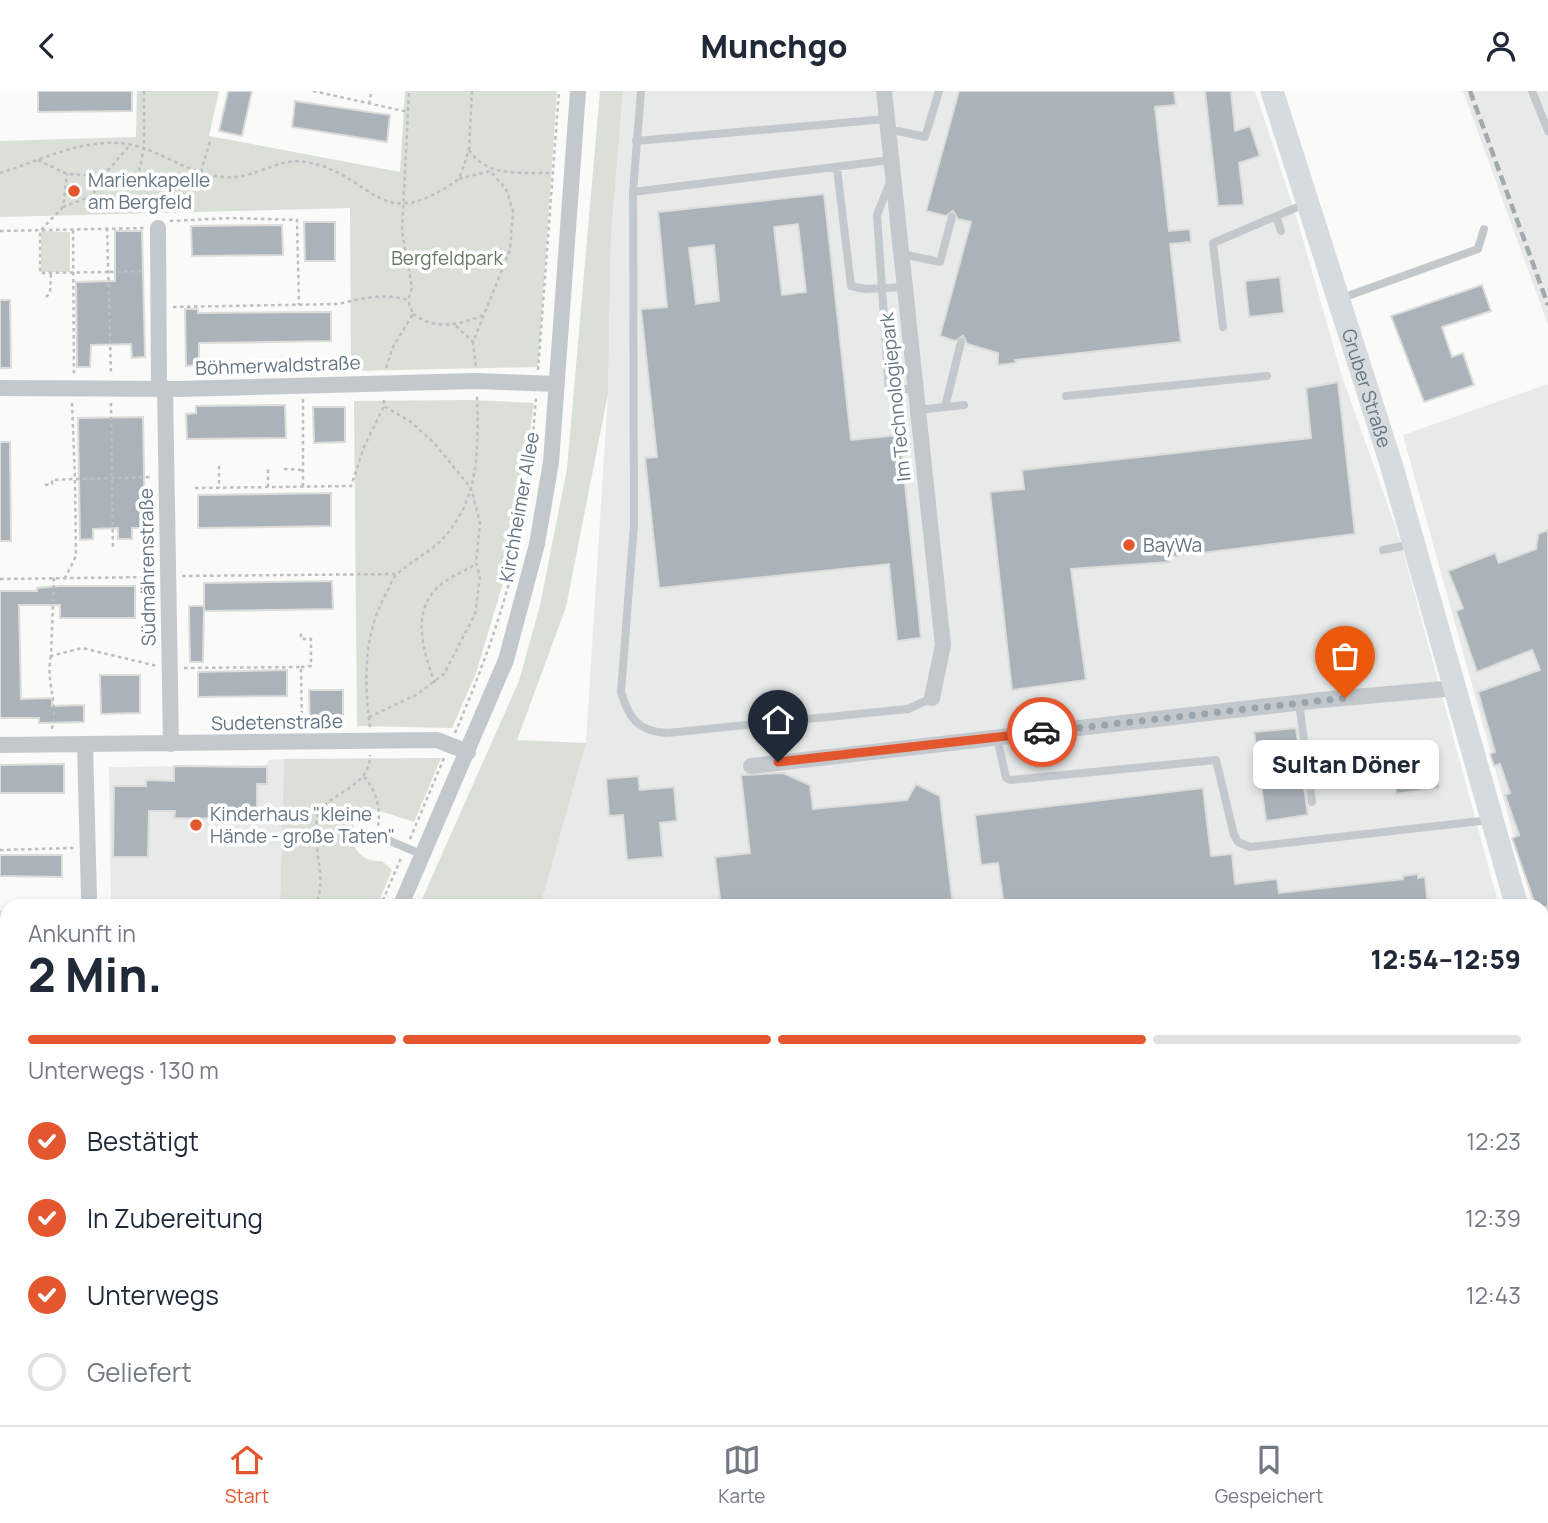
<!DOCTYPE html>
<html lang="de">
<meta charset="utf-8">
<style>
body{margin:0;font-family:Manrope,sans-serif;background:#f2f2f3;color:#1f2937;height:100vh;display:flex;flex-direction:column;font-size:26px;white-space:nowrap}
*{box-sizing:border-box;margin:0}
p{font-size:23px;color:#747a83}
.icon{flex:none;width:38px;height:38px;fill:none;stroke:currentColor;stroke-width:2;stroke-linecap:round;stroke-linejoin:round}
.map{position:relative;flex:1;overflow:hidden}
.sheet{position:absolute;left:0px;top:808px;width:1549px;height:527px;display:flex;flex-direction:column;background:#fff;border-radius:21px 21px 0 0;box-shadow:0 4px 10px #0003}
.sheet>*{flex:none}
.pin{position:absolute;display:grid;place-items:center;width:60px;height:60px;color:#fff;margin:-72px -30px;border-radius:50% 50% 50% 0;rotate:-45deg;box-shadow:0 0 7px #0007}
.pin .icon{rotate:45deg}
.courier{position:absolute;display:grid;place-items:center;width:70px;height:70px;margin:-35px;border:5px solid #e4572e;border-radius:50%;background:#fff;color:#222;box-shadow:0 2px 9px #0007}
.bubble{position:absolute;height:49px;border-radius:10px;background:#fff;box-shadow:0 4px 10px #0003;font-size:23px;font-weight:800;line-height:49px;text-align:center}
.overview em{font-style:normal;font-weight:800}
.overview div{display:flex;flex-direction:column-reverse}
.overview{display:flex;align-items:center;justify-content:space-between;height:119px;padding:0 28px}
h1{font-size:46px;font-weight:800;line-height:52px}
.bar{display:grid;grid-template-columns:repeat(4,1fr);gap:10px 7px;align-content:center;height:84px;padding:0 28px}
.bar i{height:9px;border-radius:5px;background:#e0e1e3}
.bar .selected{background:#e4572e}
.bar p{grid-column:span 4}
ol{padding:0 28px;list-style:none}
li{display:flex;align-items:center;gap:21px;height:77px}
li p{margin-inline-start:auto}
li .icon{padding:7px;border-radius:50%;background:#e4572e;color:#fff;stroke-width:4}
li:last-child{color:#747a83}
li i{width:38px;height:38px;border:4px solid #e0e1e3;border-radius:50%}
header{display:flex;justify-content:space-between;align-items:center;height:91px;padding:0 28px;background:#fff;font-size:32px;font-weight:800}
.tab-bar{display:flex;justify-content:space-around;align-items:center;height:98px;border-top:2px solid #e0e1e3;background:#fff;font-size:19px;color:#747a83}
.tab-bar a{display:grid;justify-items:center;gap:4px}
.tab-bar .selected{color:#e4572e}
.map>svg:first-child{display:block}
</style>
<header><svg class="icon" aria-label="back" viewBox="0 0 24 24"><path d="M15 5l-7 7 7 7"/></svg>Munchgo<svg class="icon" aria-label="person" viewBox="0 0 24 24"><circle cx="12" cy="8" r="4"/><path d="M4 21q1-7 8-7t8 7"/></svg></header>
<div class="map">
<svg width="1548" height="1334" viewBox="0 0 1548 1334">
<rect width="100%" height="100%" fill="#fafaf8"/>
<path fill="#e8e9e9" d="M623,0h632l43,131 43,151 58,164 100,369 -959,1 2,-20 44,-145 22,-348 3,-158z
M1463,0h85v234z
M1548,293v576l-6,-22v-31l-9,-1 -130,-471z
M284,668l-4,147h-169l-2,-139 158,-2 2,-5z
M1542,976l6,24v334h-965l-1,-6h960z"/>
<path fill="#dadfd7" d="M137,0h82l-10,45 191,36 5,-81h152l-19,276 -187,4 -1,-163 -350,9v-76l136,-4z
M600,0h23l-12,145 -3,158 -42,213 -49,133 69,3 -46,163h-121l100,-225 21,-76 27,-136z
M41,140l29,1v40h-29z
M471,309l63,3 -19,140 -39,130 -24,55 -95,-2 -3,-325z
M441,667l-27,64 -40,-13c-34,8 -26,55 8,52l10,9 -15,36h-97l4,-147z
M7,819v83h-7v-82z
M429,1328h153l1,6h-143l-11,-2z"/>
<path fill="#aab3b9" stroke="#dcdcda" stroke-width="2" fill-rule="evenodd" d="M38,0h94v20l-94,1z
M228,0h24l-10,45 -23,-5z
M959,0h215l2,14 -21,2 14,124 21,-2 1,13 -21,2 11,98 -166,18 1,3 -18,2v-12l-31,-9 -4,-8 -8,5 -15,-5 31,-114 -13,-3 -5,-8 -7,5 -20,-5z
M1205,0h26l4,40 15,-5 10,30 -21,7 5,42 -26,1z
M295,10l95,14 -3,27 -95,-15z
M824,103l27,246 49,-5 21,203 -24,3 -8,-77 -230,24 -14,-130 12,-1 -16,-148 26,-2 -9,-95zM798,133l8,68 -24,3 -8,-68zM714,154l5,56 -23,3 -7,-56z
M304,131h31v39h-30z
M282,134l1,30 -91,1 -1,-30z
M115,140h27l3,126 -13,1 -1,-14 -40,1 -1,22h-13l-1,-85 39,-1z
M1280,186l4,36 -35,4 -4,-36z
M1482,194l9,26 -49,16 10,30 11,-4 11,32 -50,17 -33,-86z
M0,209h10l1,68h-11z
M185,218h13v4l133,-1v29l-132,2v22l-13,1z
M1338,291l17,152 -186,23 1,5 -99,7 15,111 -74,10 -22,-198 34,-3 -2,-19 289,-32 -5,-50z
M285,314l1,33 -99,1 -1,-25 10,-1v-7z
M313,316h32v35l-31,1z
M143,326l2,111h-13v11h-14v-11l-25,1v10l-13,1 -2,-122z
M0,351h10l1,99h-11z
M331,402v33l-133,2v-33z
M1548,439v377h-12l-24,-69 7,-3 -14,-40 5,-2 -10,-29 -6,2 -4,-12 5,-2 -17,-60 62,-22 -8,-20 -55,22 -21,-61 7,-3 -15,-37 47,-18 4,10 37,-14 2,-15z
M332,490l1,28 -129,2v-28z
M60,495h75v32h-75v-13h-41l2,94 31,-1v8l32,-1v17l-45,1v-5h-39v-127h37v-3z
M189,515h15l-1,56h-13z
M287,579v26l-89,1v-25z
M100,584h40v38l-39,1z
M309,599h34v35h-33z
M1296,637l12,87 -42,6 -12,-89z
M1387,652l1,4 25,-4 4,25 19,-2 3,22 -43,6 -3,-27 -19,2 -3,-24z
M64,673v29h-64v-28z
M174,675l93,1v17h-10v35l-83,-1 1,-7h-26l-1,46h-35l1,-71h32v-6l28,1z
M783,682l27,12 3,24 94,-9 9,-16 24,12 13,111h-232l-6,-50 35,-4 -9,-78z
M638,685l2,14 34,-3 3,34 -17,2 3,34 -36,3 -4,-45 -14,1 -3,-37z
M1203,697l8,68 21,-2 3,30 42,-5 2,14 124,-14v-3l15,-2v4l7,-1 3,30h-424l-6,-44 -17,2 -6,-50z
M0,764h62v22l-62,-1z"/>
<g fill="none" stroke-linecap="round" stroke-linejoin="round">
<path stroke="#bbbfc2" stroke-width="2.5" stroke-dasharray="3.5 3.5" stroke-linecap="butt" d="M144,0v57l-5,23 3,15 12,17 1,10
M313,0l95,21
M369,13l2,-10
M469,59c19,28 51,22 82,23
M38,69l29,14 36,2 -11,20 -29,11 4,-33
M201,81l10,-34
M0,82c39,-12 76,-32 118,-30 41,2 73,37 116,34 24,-1 47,-20 72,-15 71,13 70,75 153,17l10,-29 3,-59
M103,85l27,-31
M459,88l31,-8 16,18 7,22 -3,39 -37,92 3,25
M63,116l-23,24v42l67,-1
M170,130l61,-3 66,2 2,85
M107,137l4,147
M73,139l1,144
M0,140l144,-3
M110,181l34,-1
M46,206l4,-4 1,-19
M173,216l166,-3c22,-6 46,-11 69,-4l4,-12 -10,-57 7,-140
M413,223c23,17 48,11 72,0
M456,235l17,16
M386,277l7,-21 20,-33 -5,-14
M538,279l21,-279
M303,308v88
M72,312l3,76 78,-2
M111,312l2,147
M219,375v22
M284,378l19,1
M45,394l7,-1v-4l23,-1 1,77 -11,22
M268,396v-21
M195,397l156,-2 13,-39 20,-41
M182,485l214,-2
M54,487l-3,78 31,-8 75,18
M0,488l154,-2
M51,565c-6,26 9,50 0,75
M301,576l10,-1v-27h-10v-8
M184,577l117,-1 1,61
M435,592c-12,-32 -26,-75 8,-100 9,-7 22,-12 33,-19
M369,626l47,-22 28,-21 31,-60 5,-37 -4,-14 4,-40 -9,-35 -37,-45 -23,-21 -27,-16v-8
M370,636c-6,-47 -7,-93 17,-135 3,-6 6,-15 11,-19 26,-22 43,-24 62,-58 20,-36 18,-80 17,-121
M455,642c26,-61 49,-122 63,-187 10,-49 14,-98 18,-148
M364,686c12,12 17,32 14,49
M410,748l34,-81
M0,759l74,-2
M315,816c15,-34 -7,-61 4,-96 17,-21 51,-25 51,-56
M380,816l21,-49
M1542,859l6,23
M0,864l7,1
M1542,964l6,25
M393,1328v6"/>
<path stroke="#c3c8cc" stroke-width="8" d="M641,0l-8,101 1,332 -13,168c8,26 16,39 46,41l241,-24 24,-11
M1532,0l16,40
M888,41l10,-1 27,6 14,-46
M636,50l250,-22
M837,77l14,118 14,3 40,-2
M890,91l-13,33 12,176 27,-3
M633,101l258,-32
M1276,125l5,15
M902,163l38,8 12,-45
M1342,207l136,-49 6,-20
M1223,236l-10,-84 94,-40
M1066,305l201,-20
M945,316l16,-65
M918,319l46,-5
M1383,459l29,-6
M1299,611l13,100
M997,646l9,41 4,2 206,-20 18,75 4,7 12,5 240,-27
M376,744l47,20
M0,907h7
M0,968h7
M0,1031h7
M0,1091h7
M0,1151h7
M0,1213h7
M1542,1223h6
M806,1328l1,6
M1437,1328v6
M1048,1334l219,-6
M1526,1334l13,-6"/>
<path stroke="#c3c8cc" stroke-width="16" d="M884,0l59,554 -11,53
M158,137l1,160
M0,297l178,1 298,-8 81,3
M165,297l6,356
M85,653l4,153
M0,654l437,-5 31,12
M751,675l570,-66 135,-12
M400,816l106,-247 31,-116 14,-82 27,-371
M0,1289h7
M63,1328v6
M195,1328v6
M295,1328v6
M411,1328l1,6"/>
<g stroke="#d6dbdf" stroke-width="23">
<path id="s1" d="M1272,0l119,373 126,443"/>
<path d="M1542,903l6,22"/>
</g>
<path stroke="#a2aab0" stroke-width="4.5" stroke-dasharray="10 5" stroke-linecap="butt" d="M1470,0l78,214"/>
</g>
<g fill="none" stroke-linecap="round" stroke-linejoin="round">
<path stroke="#99a4ac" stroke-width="7" stroke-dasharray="0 12.6" d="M1042,641l303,-34"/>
<path stroke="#e4572e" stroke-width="9" d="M778,671l264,-30"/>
</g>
<g fill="#e4572e" stroke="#fff" stroke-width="2.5">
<circle cx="74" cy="100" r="7"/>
<circle cx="1129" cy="454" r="7"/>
<circle cx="196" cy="734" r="7"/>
</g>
<g text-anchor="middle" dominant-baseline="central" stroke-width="7" stroke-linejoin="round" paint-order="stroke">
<g font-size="19" fill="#657683" stroke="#fff" text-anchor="start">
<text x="88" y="89">Marienkapelle<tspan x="88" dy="22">am Bergfeld</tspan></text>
<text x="1143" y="454">BayWa</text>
<text x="210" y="723">Kinderhaus "kleine<tspan x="210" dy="22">Hände - große Taten"</tspan></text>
</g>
<g font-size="19" fill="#687a64" stroke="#fff">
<text x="447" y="167">Bergfeldpark</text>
</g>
<g font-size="19" fill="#657683" stroke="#fff">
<text transform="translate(278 274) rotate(-2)">Böhmerwaldstraße</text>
<text stroke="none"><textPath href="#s1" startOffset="312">Gruber Straße</textPath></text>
<text transform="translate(895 306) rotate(-96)">Im Technologiepark</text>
<text transform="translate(519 416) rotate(-80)">Kirchheimer Allee</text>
<text transform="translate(147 476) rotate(-91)">Südmährenstraße</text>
<text transform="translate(277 631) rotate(-1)">Sudetenstraße</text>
</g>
</g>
</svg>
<div class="pin" style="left:1345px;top:607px;background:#ea580c"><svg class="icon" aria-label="bag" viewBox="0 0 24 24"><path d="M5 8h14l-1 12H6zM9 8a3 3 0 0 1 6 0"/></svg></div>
<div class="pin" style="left:778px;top:671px;background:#1f2937"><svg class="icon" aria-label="home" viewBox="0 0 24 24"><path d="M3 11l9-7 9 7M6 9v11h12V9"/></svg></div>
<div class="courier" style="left:1042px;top:641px"><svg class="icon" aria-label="car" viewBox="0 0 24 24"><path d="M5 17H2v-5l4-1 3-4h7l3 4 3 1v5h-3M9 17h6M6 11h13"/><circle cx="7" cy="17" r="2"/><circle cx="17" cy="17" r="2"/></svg></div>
<div class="bubble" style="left:1253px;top:649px;width:186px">Sultan Döner</div>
<section class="sheet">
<div class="overview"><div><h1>2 Min.</h1><p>Ankunft in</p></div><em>12:54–12:59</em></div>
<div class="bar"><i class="selected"></i><i class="selected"></i><i class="selected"></i><i></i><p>Unterwegs · 130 m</p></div>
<ol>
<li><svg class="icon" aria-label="check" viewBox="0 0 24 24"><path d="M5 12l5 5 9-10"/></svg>Bestätigt<p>12:23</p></li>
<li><svg class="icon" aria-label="check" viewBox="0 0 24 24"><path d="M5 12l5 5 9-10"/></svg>In Zubereitung<p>12:39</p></li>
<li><svg class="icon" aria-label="check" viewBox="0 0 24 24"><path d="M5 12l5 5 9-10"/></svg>Unterwegs<p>12:43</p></li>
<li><i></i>Geliefert</li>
</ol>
</section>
</div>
<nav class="tab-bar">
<a class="selected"><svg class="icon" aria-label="home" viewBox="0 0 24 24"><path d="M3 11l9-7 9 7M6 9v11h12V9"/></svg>Start</a>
<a><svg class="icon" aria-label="map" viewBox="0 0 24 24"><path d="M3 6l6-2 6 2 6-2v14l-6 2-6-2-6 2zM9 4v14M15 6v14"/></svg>Karte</a>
<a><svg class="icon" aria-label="saved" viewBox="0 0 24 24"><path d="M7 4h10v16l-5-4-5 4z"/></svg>Gespeichert</a>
</nav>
